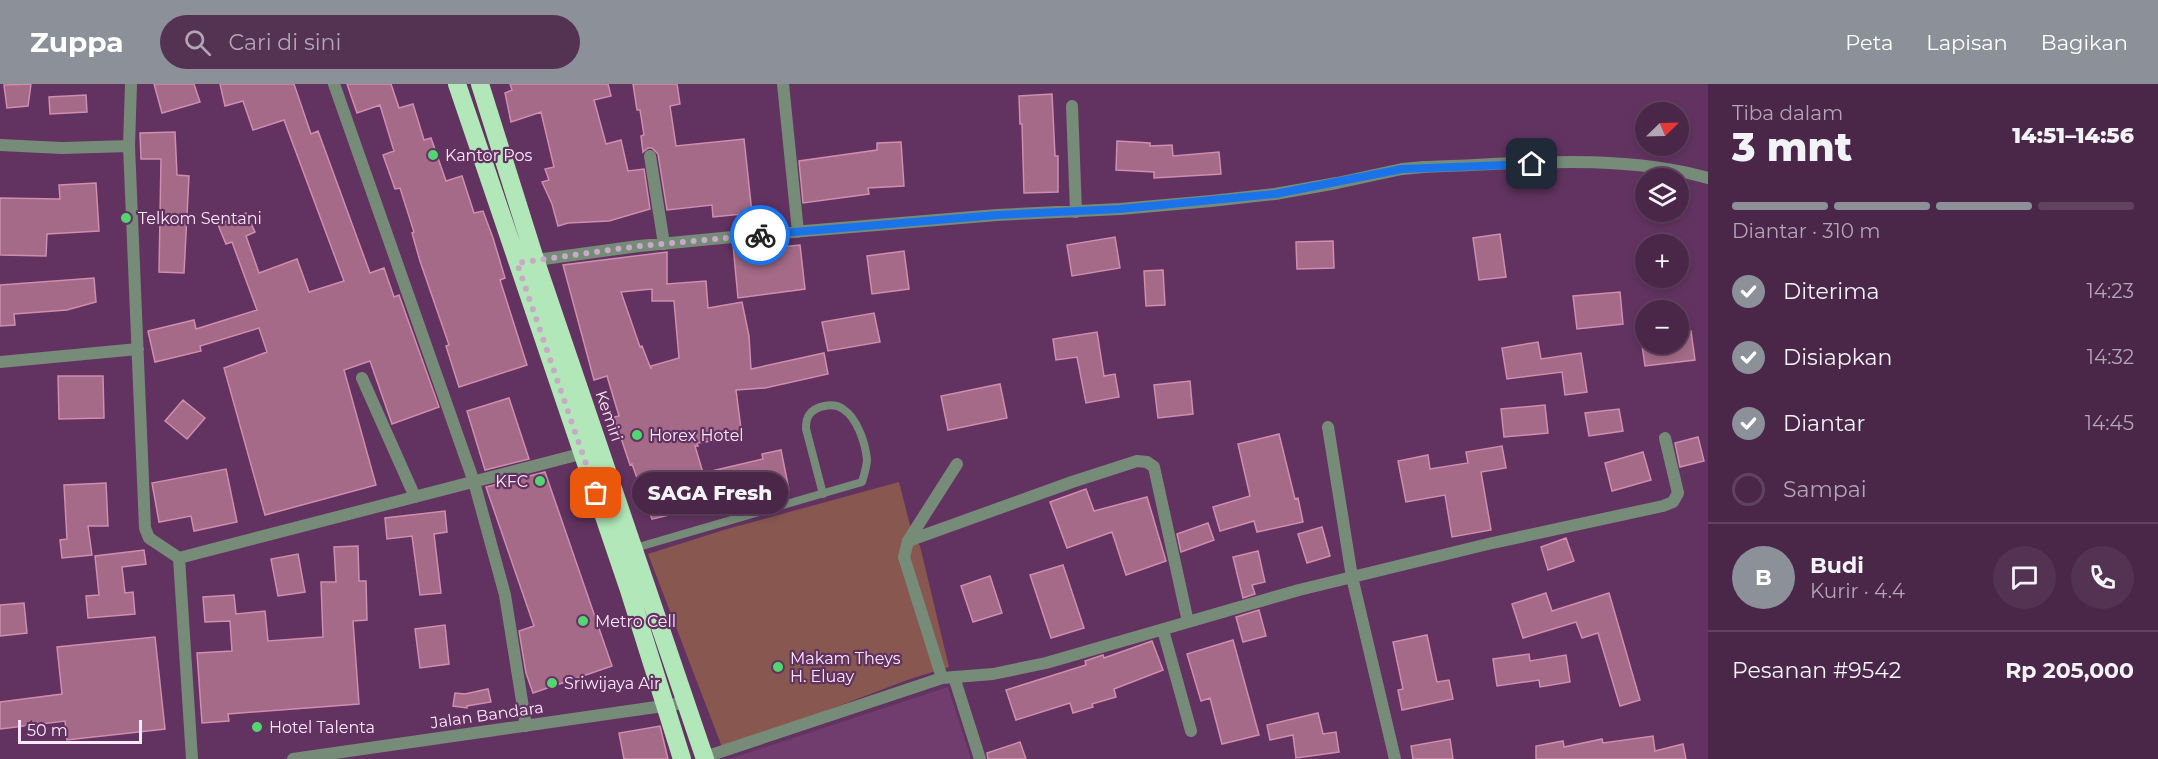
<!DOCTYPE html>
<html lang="id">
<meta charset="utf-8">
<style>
body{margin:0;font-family:Montserrat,sans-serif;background:#543252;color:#f1f3f6;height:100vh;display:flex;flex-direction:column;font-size:22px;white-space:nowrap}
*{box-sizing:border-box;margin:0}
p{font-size:20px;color:#b2a5b4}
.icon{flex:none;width:33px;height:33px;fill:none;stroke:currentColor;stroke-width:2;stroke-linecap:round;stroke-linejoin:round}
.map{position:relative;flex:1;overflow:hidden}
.side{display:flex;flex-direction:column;background:#4a2648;width:450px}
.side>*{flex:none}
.needle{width:39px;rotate:67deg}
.tools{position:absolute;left:1635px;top:18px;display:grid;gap:12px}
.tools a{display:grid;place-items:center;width:54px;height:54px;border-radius:50%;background:#4a2648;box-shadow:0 3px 9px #0003,0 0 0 2px #614360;font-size:30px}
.scale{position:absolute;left:18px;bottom:15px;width:124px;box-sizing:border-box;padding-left:6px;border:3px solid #ffe8fd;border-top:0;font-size:16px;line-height:21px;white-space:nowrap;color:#ffe8fd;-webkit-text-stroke:4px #623360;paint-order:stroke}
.pin{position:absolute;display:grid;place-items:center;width:51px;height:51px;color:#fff;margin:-26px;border-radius:12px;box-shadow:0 3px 9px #0006}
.courier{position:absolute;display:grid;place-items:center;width:60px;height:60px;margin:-30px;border:4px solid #1a73e8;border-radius:50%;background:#fff;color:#222;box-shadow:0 2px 8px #0007}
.bubble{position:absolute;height:42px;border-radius:21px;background:#4a2648;box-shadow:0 3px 9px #0003,0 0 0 2px #614360;font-size:20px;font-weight:800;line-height:42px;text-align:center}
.summary em{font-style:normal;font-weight:800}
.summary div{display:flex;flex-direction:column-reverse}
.summary{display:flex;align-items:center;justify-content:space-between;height:102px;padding:0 24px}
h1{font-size:39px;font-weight:800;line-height:45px}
.bar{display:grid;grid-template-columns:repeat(4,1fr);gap:9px 6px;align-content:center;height:72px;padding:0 24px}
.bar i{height:8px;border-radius:4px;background:#614360}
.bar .active{background:#8c9099}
.bar p{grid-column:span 4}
.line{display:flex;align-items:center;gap:15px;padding:0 24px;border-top:2px solid #614360}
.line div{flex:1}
.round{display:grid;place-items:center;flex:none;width:63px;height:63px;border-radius:32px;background:#543252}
ol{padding:0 24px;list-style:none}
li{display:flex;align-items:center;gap:18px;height:66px}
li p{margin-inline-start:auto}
li .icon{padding:6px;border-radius:50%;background:#8c9099;color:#fff;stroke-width:4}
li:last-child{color:#b2a5b4}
li i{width:33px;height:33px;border:3px solid #614360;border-radius:50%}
header{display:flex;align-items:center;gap:36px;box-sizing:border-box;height:84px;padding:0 30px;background:#8c9099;color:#fff}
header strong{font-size:28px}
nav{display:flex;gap:33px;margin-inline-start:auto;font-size:21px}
.search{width:420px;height:54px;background:#543252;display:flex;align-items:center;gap:15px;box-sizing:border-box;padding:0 21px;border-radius:33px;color:#b2a5b4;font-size:22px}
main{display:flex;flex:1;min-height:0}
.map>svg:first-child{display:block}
</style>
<header>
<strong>Zuppa</strong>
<div class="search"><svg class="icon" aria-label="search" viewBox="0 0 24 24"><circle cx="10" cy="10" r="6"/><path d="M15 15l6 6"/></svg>Cari di sini</div>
<nav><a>Peta</a><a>Lapisan</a><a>Bagikan</a></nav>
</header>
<main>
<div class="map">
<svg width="1708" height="675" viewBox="0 0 1708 675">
<rect width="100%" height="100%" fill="#623360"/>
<path fill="#713d6f" d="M948,603l23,72h-242z"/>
<path fill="#875750" d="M899,398l14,55 7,9 29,121 -39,12 -82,31 -106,37 -74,-193 79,-25z"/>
<path fill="#a46a87" stroke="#d08dae" stroke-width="1.5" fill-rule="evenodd" d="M31,0l-3,22 -21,2 -3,-23z
M154,0h40l6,18 -38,11z
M220,0h74l17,50 7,-3 52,142 14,-5 10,29 5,-2 40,112 -47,17 -22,-63 -26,9 32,115 -111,30 -41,-147 43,-16 -8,-24 -59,18 1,5 -46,11 -7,-31 46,-11 2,9 61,-19 -25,-68 -6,2 -8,-19 28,-12 9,19 -9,4 13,37 38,-14 12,33 35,-11 -60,-161 -31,10 -10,-29 -18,5z
M347,0h44l8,24 14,-4 11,36 7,-2 15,43 16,-5 12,37 9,-2 10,27 12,40 -5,2 27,85 -68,22 -13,-41 3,-1 -29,-84 -8,-28 2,-1 -14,-44 -5,1 -12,-34 11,-4 -14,-46 -23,8z
M510,0h98l3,12 -17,4 12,44 15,-4 7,31 16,-2 6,40 -41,12 -41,2 -10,3 -6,-22 -10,-22 7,-2 -4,-11 9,-2 -13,-55 -30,10 -6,-29 7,-3z
M633,0h44l3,20 -10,2 6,40 68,-7 8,74 -39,4 -1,-12 -45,5 -9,-56 -6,-6h-4l-5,4 -2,-16 3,-1 -4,-25h-3z
M1052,10l3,62h3v36l-34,1 -2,-69h-2l-1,-28z
M86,11l1,17 -37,2 -1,-17z
M175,48l2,43 12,1 -5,97 -25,-1 2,-113h-20l-1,-26z
M1117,57l33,2v3l22,-1 1,11 46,-4 2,22 -67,4v-6l-38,-2z
M901,58l3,44 -36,2 1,6 -66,9 -4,-42 78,-11v-7z
M96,99l3,48 -52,3 -1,22 -46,-1v-57l60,1 -1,-14z
M1500,150l6,43 -27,3 -6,-42z
M1115,153l5,31 -48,8 -5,-31z
M1333,157l1,27 -37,1 -1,-27z
M758,159l1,6 41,-4 5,44 -67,9 -5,-53z
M904,167l5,38 -37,5 -5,-38z
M667,168v32l39,-3 2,27 34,-6 7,34 2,33 73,-16 4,21 -63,14 -29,2 6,47 -45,6 1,3h-3l8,27 60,-14 -1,-5 19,-4 8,40 -24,4 1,5 -24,6 -1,-7 -89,21 -20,-55 -2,1 -16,-48 5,-1 -12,-40 -13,4 -31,-115zM652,205v12h22l5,57 -28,8v3l-9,-23 -2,1 -19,-55z
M1163,186l2,35 -19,1 -2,-35z
M94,194l2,24 -29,8 -53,4 1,11 -15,1v-41z
M1620,208l3,32 -46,5 -4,-33z
M874,229l6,29 -52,9 -6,-29z
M1691,247l4,29 -50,6 -3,-21 36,-1v-12z
M1097,248l7,44 11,-2 4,23 -33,6 -9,-46 -21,3 -3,-21z
M1538,258l3,17 40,-6 6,39 -22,3 -3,-23 -55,7 -5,-31z
M58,292h45l1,42 -45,1z
M1190,297l3,33 -35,4 -4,-33z
M1000,300l7,34 -59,12 -7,-34z
M509,314l20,61 -44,11 -18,-59z
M183,316l22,18 -18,21 -22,-18z
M1545,321l3,28 -44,4 -3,-28z
M1619,325l4,22 -34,5 -4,-23z
M1279,350l16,65 3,-1 5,24 -46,10 -3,-11 -34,10 -7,-24 37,-11 -12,-52z
M1698,353l6,24 -24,6 -5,-24z
M1502,362l4,22 -25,4 10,58 -39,7 -7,-42 -39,7 -8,-41 30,-6 2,14 38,-6 -2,-11z
M1643,368l8,28 -39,11 -7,-28z
M226,385l11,53 -43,9 -3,-15 -32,6 -7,-39z
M545,388l67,194 -79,27 -7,-20 -7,-42 15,-5 -48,-139z
M106,399l2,43h-20l4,29 -30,3 -2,-18 7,-1 -3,-54z
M1086,405l8,22 53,-14 19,64 -40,14 -14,-43 -45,16 -17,-46z
M445,427l2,21 -13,2 7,59 -21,2 -8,-59 -25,3 -2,-21z
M1208,439l6,17 -33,12 -4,-18z
M1322,443l8,29 -23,7 -9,-29z
M1566,454l8,23 -26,9 -7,-23z
M358,462l1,35h7l1,39 -14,1 6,83 -131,10 1,7 -27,2 -5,-70 35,-2 -2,-30 -25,1 -2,-25 31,-2 2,19 29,-3 3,30 55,-4 -2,-55h15l-2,-35z
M144,466l2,14 -24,3 3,26 8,-1 2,22 -47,4 -2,-22 13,-1 -4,-39z
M1258,467l7,31 -13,3 3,9 -12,4 -10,-41z
M298,470l7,38 -27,4 -7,-37z
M1063,481l21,63 -33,10 -21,-63z
M990,492l12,37 -29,9 -12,-36z
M1546,509l6,18 57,-18 31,107 -20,6 -22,-73 -16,5 -6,-16 -53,16 -11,-34z
M24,519l3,30 -27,3v-31z
M1259,526l7,26 -23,6 -7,-25z
M445,541l4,39 -29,4 -5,-39z
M1427,551l10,47 12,-2 4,19 -51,11 -4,-20 5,-1 -10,-47z
M155,553l10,92 -98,11 -2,-19 -65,8v-27l62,-8 -5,-47z
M1233,556l26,95 -37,9 -12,-46 -9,3 -14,-47z
M1152,557l11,29 -49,19 2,8 -24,7 1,3 -20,6 -3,-10 -54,17 -10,-30 80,-25 -1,-4 18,-6 1,3z
M1529,570l1,7 36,-6 4,27 -30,5 -1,-7 -42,6 -4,-27z
M488,605l3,13 -24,4v2l-14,-2 2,-13 10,1z
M1318,629l5,21 13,-2 3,20 -43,6 -3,-23 -23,5 -3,-15z
M660,642l8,33h-44l-5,-26z
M1653,652l2,15 28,-7 3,15h-150v-13l27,-5 1,6 38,-8 1,4z
M1450,655l3,20h-40l-2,-13z
M1020,658l6,17h-38l-1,-6z"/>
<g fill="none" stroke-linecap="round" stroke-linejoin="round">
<path stroke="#768c79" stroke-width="8" d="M635,464l227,-66c2,-7 5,-16 5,-23 -2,-17 -10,-41 -24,-50 -10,-7 -28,-3 -34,6 -3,4 -3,9 -3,14l17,65"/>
<path stroke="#768c79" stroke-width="12" d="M131,0l-2,62 16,382 4,10 30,20 409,-106
M334,0l140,398 31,113 21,131
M783,0l15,148
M1072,22l4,106
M0,61l62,3 67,-2
M650,72l14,88
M529,177l110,-15 104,-10 254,-21 123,-6 91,-8 64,-7 62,-11 65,-14 22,-2c94,-3 193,-14 284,11
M0,278l138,-13
M362,294l53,119
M1328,343l24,150 43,182
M908,457l164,-59 65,-21 10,1 7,5 34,155
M179,474l13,201
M1163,546l28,101
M954,593l26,82
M942,594l-38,-121 4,-16 49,-77
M705,673l237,-79 51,-4 53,-11 253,-73 189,-46 175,-38 10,-4 5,-9 -13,-55
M293,675l391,-56"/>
<path stroke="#b2e8b9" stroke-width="18" d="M457,0l172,506 53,169
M480,0l55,175 170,500"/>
</g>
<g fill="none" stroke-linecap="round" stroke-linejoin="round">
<path stroke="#c8a9c6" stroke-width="6" stroke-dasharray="0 10.8" d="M596,409l-79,-230 122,-17 121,-11"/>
<path stroke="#1a73e8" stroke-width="8" d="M760,151l237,-20 123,-6 155,-15 127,-25 130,-5"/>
</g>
<g fill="#53d672" stroke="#623360" stroke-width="2">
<circle cx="433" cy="71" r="6"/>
<circle cx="126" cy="134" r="6"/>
<circle cx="637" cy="351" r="6"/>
<circle cx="540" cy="397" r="6"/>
<circle cx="583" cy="537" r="6"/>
<circle cx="778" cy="583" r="6"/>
<circle cx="552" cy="599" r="6"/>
<circle cx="257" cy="643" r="6"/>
</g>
<g text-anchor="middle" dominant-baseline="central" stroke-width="4.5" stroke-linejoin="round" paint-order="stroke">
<g font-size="16" fill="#ffe8fd" stroke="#623360" text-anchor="start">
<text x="445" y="71">Kantor Pos</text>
<text x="138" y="134">Telkom Sentani</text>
<text x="649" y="351">Horex Hotel</text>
<text x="528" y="397" text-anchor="end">KFC</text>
<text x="595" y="537">Metro Cell</text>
<text x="790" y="574">Makam Theys<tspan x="790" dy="18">H. Eluay</tspan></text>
<text x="564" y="599">Sriwijaya Air</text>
<text x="269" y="643">Hotel Talenta</text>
</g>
<g font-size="16" fill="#ffe8fd" stroke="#623360">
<text transform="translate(609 332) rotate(71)">Kemiri</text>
<text transform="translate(487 631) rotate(-8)">Jalan Bandara</text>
</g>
</g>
</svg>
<div class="tools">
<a><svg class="needle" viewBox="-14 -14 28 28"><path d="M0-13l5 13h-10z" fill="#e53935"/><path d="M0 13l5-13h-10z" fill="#b2a5b4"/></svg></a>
<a><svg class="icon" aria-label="layers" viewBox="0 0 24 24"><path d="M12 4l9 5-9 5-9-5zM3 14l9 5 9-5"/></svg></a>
<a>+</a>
<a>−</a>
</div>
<div class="scale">50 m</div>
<div class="pin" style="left:596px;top:409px;background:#ea580c"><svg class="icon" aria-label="bag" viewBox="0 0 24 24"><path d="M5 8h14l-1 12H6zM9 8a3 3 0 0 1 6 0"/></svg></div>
<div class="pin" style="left:1532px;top:80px;background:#1f2937"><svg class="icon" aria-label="home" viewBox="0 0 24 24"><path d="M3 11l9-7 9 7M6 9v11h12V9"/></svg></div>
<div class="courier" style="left:760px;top:151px"><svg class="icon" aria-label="bike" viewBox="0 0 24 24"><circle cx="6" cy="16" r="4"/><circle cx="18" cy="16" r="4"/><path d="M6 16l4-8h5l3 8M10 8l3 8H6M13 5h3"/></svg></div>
<div class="bubble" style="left:632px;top:388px;width:156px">SAGA Fresh</div>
</div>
<section class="side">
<div class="summary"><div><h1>3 mnt</h1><p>Tiba dalam</p></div><em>14:51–14:56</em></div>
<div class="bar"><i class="active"></i><i class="active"></i><i class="active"></i><i></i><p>Diantar · 310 m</p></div>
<ol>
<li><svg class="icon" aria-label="check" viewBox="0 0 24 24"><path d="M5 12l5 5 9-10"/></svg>Diterima<p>14:23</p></li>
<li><svg class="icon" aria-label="check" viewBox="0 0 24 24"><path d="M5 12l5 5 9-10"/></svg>Disiapkan<p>14:32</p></li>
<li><svg class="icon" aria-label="check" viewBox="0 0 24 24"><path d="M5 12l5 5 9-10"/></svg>Diantar<p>14:45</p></li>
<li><i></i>Sampai</li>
</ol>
<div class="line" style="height:108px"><b class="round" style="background:#8c9099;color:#fff">B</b><div><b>Budi</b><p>Kurir · 4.4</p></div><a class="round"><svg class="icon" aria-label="chat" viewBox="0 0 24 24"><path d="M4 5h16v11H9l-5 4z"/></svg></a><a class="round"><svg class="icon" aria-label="phone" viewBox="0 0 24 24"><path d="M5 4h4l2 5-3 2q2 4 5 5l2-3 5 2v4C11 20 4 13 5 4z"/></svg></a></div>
<div class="line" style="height:78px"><div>Pesanan #9542</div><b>Rp 205,000</b></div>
</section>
</main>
